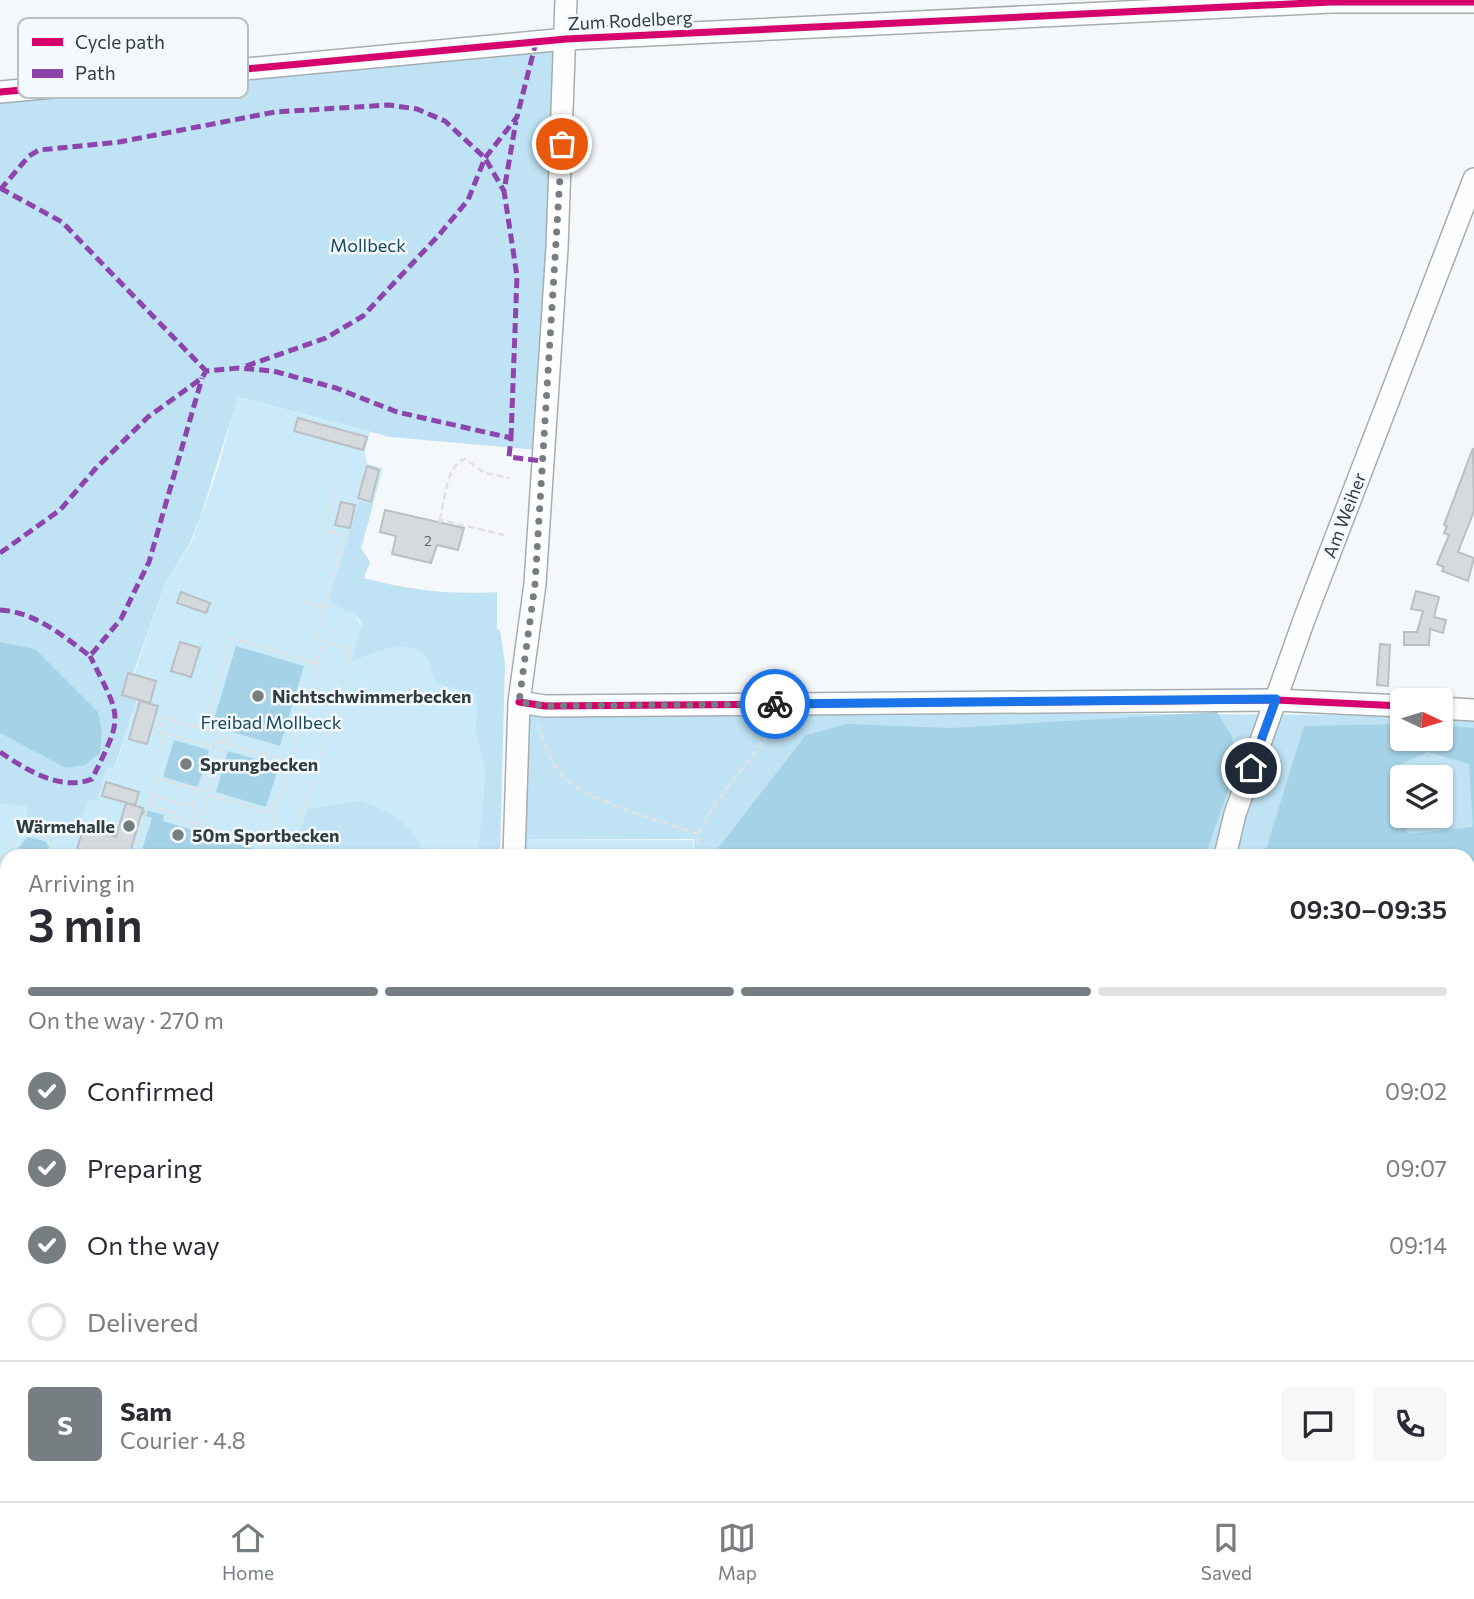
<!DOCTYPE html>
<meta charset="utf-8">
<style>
body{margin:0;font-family:Commissioner,sans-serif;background:#f7f7f7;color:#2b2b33;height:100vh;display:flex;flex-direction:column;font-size:26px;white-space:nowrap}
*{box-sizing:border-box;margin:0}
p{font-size:23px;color:#7c7c81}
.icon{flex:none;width:38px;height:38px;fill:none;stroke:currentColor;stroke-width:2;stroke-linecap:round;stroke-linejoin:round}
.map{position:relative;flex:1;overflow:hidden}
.sheet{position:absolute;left:0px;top:849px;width:1475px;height:653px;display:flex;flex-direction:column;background:#fff;border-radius:21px 21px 0 0;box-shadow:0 2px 5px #0004}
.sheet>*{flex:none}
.needle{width:46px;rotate:94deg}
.buttons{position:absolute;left:1390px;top:688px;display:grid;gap:14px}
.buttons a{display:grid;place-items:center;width:63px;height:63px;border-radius:7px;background:#fff;box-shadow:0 2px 5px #0004;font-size:35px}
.pin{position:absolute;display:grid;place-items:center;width:60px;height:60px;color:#fff;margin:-30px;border:4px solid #fff;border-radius:50%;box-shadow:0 2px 7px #0007}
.courier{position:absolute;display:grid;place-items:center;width:70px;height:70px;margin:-35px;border:5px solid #1a73e8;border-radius:50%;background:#fff;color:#222;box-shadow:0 2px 9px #0007}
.overview em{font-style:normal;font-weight:600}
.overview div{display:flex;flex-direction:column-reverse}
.overview{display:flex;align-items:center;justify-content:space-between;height:119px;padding:0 28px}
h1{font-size:46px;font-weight:600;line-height:52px}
.bar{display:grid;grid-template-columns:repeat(4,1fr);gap:10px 7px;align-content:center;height:84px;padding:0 28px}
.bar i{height:9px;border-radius:5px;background:#e1e1e2}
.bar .selected{background:#767e82}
.bar p{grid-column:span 4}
.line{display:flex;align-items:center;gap:18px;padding:0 28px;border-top:2px solid #e1e1e2}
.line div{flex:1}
.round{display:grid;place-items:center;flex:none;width:74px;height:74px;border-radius:7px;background:#f7f7f7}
ol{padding:0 28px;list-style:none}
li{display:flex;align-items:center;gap:21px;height:77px}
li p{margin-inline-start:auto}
li .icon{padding:7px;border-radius:50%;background:#767e82;color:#fff;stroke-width:4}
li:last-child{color:#7c7c81}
li i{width:38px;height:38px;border:4px solid #e1e1e2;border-radius:50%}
.tab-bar{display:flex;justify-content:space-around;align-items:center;height:98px;border-top:2px solid #e1e1e2;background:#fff;font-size:19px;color:#7c7c81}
.tab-bar a{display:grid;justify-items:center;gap:4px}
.tab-bar .selected{color:#767e82}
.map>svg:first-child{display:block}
</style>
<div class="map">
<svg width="1474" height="1501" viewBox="0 0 1474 1501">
<rect width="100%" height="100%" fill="#f5f8fa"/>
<path fill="#caeafa" d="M237,397l133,35 -5,19 2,13 16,4 -22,80 9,14c-9,20 -23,40 -10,61l136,33v200h-489v215l-7,-2 3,-77 -3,-1v-187l27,2 50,28 11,-35 9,2 10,-35 8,2 22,-68 -15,-5 6,-22 6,1 31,-90 26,-41 27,-74z
M525,839l168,1v16h-168z"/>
<path fill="#bfe3f4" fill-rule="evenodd" d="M548,48l9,5 -19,397 -148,-13 -152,-40 -37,118 -11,28 -25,41 -32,90h-5l-6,21 15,4 -23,70 -7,-3 -10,35 -9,-1 -11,35 -49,-16 -1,-13 -27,-2v-706z
M359,501l14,4 -12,43 9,14 -6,16c44,12 88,17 133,14v37l3,1 5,33 -5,193h-22l8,-85 -11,-42 3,-18 -3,-17 -39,-11c-5,-8 -4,-19 -9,-26 -17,-21 -57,-5 -75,5l7,-30 5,-5 -9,-14 -10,-2 -16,-11z
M524,711l878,4v23h38v-23h34v227l-6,-1v-85h-774v-17h-169zM1402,777h38v39h-38z
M360,801c28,9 55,24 64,55h-132l16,-47z
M0,1069l7,2v89h-7z"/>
<path fill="#a5d2e6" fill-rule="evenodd" d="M0,642l35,7 63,63 4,17 -2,24 -15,12 -19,3 -66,-35z
M236,646l68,20 -24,80 -68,-20z
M1217,712l15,24 4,32 -31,88h-493l94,-121 41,-11 104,4z
M1402,724v14h38v-13l34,3v181l-6,-1v-52h-204l40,-130zM1428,752l41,12 4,63 -64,7 -17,-30v-36z
M174,740l35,10 -11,37 -35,-10z
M228,751l51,15 -13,41 -50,-15z
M135,807l29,8 -1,6 91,28 -2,7h-112l12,-38 -18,-6z
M27,837l18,4 4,6 -3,7 -34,2z"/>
<path fill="#d4dade" stroke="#b9bfc3" stroke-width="2" d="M298,418l69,19 -4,13 -69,-19z
M1473,448l1,63 -16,41 16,6 -6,23 -26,-10 2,-4 -7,-3 12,-29 -5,-2 3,-7 -3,-1z
M367,466l12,4 -8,32 -13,-4z
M341,502l14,3 -5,23 -15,-3z
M385,510l79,18 -6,22 -21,-5 -6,18 -39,-9 4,-18 -16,-4z
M1416,591l23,6 -5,20 12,3 -3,13 -13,-4 -1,16h-25v-13h13l6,-21 -12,-2z
M181,592l29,11 -4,10 -29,-10z
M180,642l20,6 -9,29 -20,-6z
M1380,644l10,1 -2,41 -11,-1z
M128,673l28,8 -6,22 -28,-8z
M140,701l18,5 -11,38 -18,-5z
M106,782l33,10 -4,13 -33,-9z
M126,803l17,5 -14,48h-40l-13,-4 8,-25 32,10z"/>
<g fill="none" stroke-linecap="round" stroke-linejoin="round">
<defs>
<path id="minor" d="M0,92l566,-53 765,-37h143
M519,702l26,4 731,-6 126,6
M1440,708l34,2
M514,856l5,-154 16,-118 22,-336 9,-248
M1225,856l10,-42 70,-197 169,-438
M0,1286h7
M1468,1442l6,1
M1210,1494l1,7
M663,1501l14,-7
M1067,1501l1,-7"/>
<path id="major" d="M0,1174h7
M1468,1179h6"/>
</defs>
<use href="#minor" stroke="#a6adb0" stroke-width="24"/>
<use href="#major" stroke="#b5c1c6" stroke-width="30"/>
<path stroke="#e0e1e1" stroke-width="2.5" stroke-dasharray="7 3.5" stroke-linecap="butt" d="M440,520c4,-17 6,-55 25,-61l20,14 25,5
M440,523v-3l64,15
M305,602l18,6
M317,663l6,-21
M538,724c5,16 11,36 22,49 23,28 103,48 138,61v22
M164,733l-6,-1 4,-15 41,12
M214,747l2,-7 9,3 65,19 -16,52 -66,-19 17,-52 2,-7 -24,-7 28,-91 87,26 -28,98
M291,761l26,6
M151,795l45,12 -5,16
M148,805l8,-27 46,13 12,-44 -50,-14 -6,21
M192,806l5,-16
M199,825l9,-30
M698,834l16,-29 65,-84
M266,844l8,-30
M6,856l12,-26 27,6 16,18
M58,856h10
M82,856l1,-2
M133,856l15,-51 24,7 -2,5 95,28 -3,11
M288,856l53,-163 9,-44 -33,-9 27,-105 -20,-5 13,-53
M0,857l6,-1 1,8
M1468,917l6,1
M0,1030l3,1"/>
<use href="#minor" stroke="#fefefe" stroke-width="21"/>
<use href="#major" stroke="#ecf2f5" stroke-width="26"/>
<path stroke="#8e44ad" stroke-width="5" stroke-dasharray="10 5" stroke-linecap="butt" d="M0,188l62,34 144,149
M0,190l29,-34 10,-6 80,-8 156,-30 114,-7 28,4 28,12 40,37 19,33
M246,366l80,-28 37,-22 76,-81 29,-35 17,-42 32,-41 19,-75
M511,438l6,-162 -13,-85 12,-70
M0,553l60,-43 37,-43 51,-50 54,-39 4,-7 33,-3 34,3 63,17 61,24 114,26 -2,19 33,4
M0,610c35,2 62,25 90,46l31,-37 28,-57 53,-184
M0,752c25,17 61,40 92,27 32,-65 30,-59 -2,-123
M0,1080l7,6
M0,1194l7,1
M1468,1200h6"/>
<defs>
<path id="cycleway" d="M0,92l566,-53 765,-37h143
M519,702l26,4 731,-6 126,6"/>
</defs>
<use href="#cycleway" stroke="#f3f9fc" stroke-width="11"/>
<use href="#cycleway" stroke="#d6006c" stroke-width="7"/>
</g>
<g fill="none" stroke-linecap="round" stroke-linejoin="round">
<path stroke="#767e82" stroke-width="7" stroke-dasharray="0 12.6" d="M562,144l-27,440 -16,118 26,4 230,-2"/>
<path stroke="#1a73e8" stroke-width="9" d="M775,704l501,-5 -25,69"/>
</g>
<g fill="#767e82" stroke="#f3f9fc" stroke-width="2.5">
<circle cx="258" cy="696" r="7"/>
<circle cx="186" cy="764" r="7"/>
<circle cx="129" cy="826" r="7"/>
<circle cx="178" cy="835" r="7"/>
</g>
<g text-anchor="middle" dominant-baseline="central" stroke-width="5" stroke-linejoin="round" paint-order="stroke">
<g font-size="14" fill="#5a6469">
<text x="428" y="540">2</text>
</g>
<g font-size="18" fill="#313c42" stroke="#f3f9fc">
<text transform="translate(630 20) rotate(-3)">Zum Rodelberg</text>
<text transform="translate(1344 515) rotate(-69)">Am Weiher</text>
</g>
<g font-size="18" fill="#14485d" stroke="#f3f9fc">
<text x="368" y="245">Mollbeck</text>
<text x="271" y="722">Freibad Mollbeck</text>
</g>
<g font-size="18" font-weight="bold" fill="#313c42" stroke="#f3f9fc" text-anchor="start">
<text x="272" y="696">Nichtschwimmerbecken</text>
<text x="200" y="764">Sprungbecken</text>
<text x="115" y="826" text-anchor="end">Wärmehalle</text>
<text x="192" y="835">50m Sportbecken</text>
</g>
</g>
<rect x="18" y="18" width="230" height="80" rx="10" fill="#f3f9fc" stroke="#b9c0c4" stroke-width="2"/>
<rect x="32" y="38" width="31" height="8" fill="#d6006c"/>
<rect x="32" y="69" width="31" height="9" fill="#8e44ad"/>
<g font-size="19" fill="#313c42">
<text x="75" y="49">Cycle path</text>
<text x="75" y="80">Path</text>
</g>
</svg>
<div class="buttons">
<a><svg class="needle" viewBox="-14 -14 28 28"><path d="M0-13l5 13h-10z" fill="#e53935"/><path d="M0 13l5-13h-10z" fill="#7c7c81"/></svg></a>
<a><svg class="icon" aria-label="layers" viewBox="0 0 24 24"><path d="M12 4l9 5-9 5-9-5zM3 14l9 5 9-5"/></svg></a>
</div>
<div class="pin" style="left:562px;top:144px;background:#ea580c"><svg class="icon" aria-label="bag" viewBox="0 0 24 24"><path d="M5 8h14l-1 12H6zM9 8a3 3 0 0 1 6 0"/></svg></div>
<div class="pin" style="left:1251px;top:768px;background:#1f2937"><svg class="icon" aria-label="home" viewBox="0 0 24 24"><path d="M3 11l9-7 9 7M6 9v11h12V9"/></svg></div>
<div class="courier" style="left:775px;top:704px"><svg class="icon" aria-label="bike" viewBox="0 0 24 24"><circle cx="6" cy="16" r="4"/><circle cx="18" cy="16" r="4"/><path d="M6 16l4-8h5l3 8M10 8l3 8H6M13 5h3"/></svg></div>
<section class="sheet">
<div class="overview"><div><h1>3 min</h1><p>Arriving in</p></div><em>09:30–09:35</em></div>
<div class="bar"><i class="selected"></i><i class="selected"></i><i class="selected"></i><i></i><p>On the way · 270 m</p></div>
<ol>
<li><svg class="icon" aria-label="check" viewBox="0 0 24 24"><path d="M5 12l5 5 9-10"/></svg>Confirmed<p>09:02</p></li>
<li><svg class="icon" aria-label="check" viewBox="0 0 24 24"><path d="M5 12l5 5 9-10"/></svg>Preparing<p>09:07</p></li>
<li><svg class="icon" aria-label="check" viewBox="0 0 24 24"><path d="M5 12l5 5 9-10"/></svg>On the way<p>09:14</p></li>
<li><i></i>Delivered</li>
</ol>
<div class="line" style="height:126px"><b class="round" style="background:#767e82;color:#fff">S</b><div><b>Sam</b><p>Courier · 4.8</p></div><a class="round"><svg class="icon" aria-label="chat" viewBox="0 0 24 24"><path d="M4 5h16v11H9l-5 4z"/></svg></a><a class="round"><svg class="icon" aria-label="phone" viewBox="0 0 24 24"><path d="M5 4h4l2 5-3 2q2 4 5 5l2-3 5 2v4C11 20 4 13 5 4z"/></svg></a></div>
</section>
</div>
<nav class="tab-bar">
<a class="selected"><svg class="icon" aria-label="home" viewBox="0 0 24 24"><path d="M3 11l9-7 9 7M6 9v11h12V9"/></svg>Home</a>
<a><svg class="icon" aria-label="map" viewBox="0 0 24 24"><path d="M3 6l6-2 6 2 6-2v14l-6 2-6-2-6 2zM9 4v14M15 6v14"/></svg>Map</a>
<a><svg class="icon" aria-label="saved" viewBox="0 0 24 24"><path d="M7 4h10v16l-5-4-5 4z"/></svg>Saved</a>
</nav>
